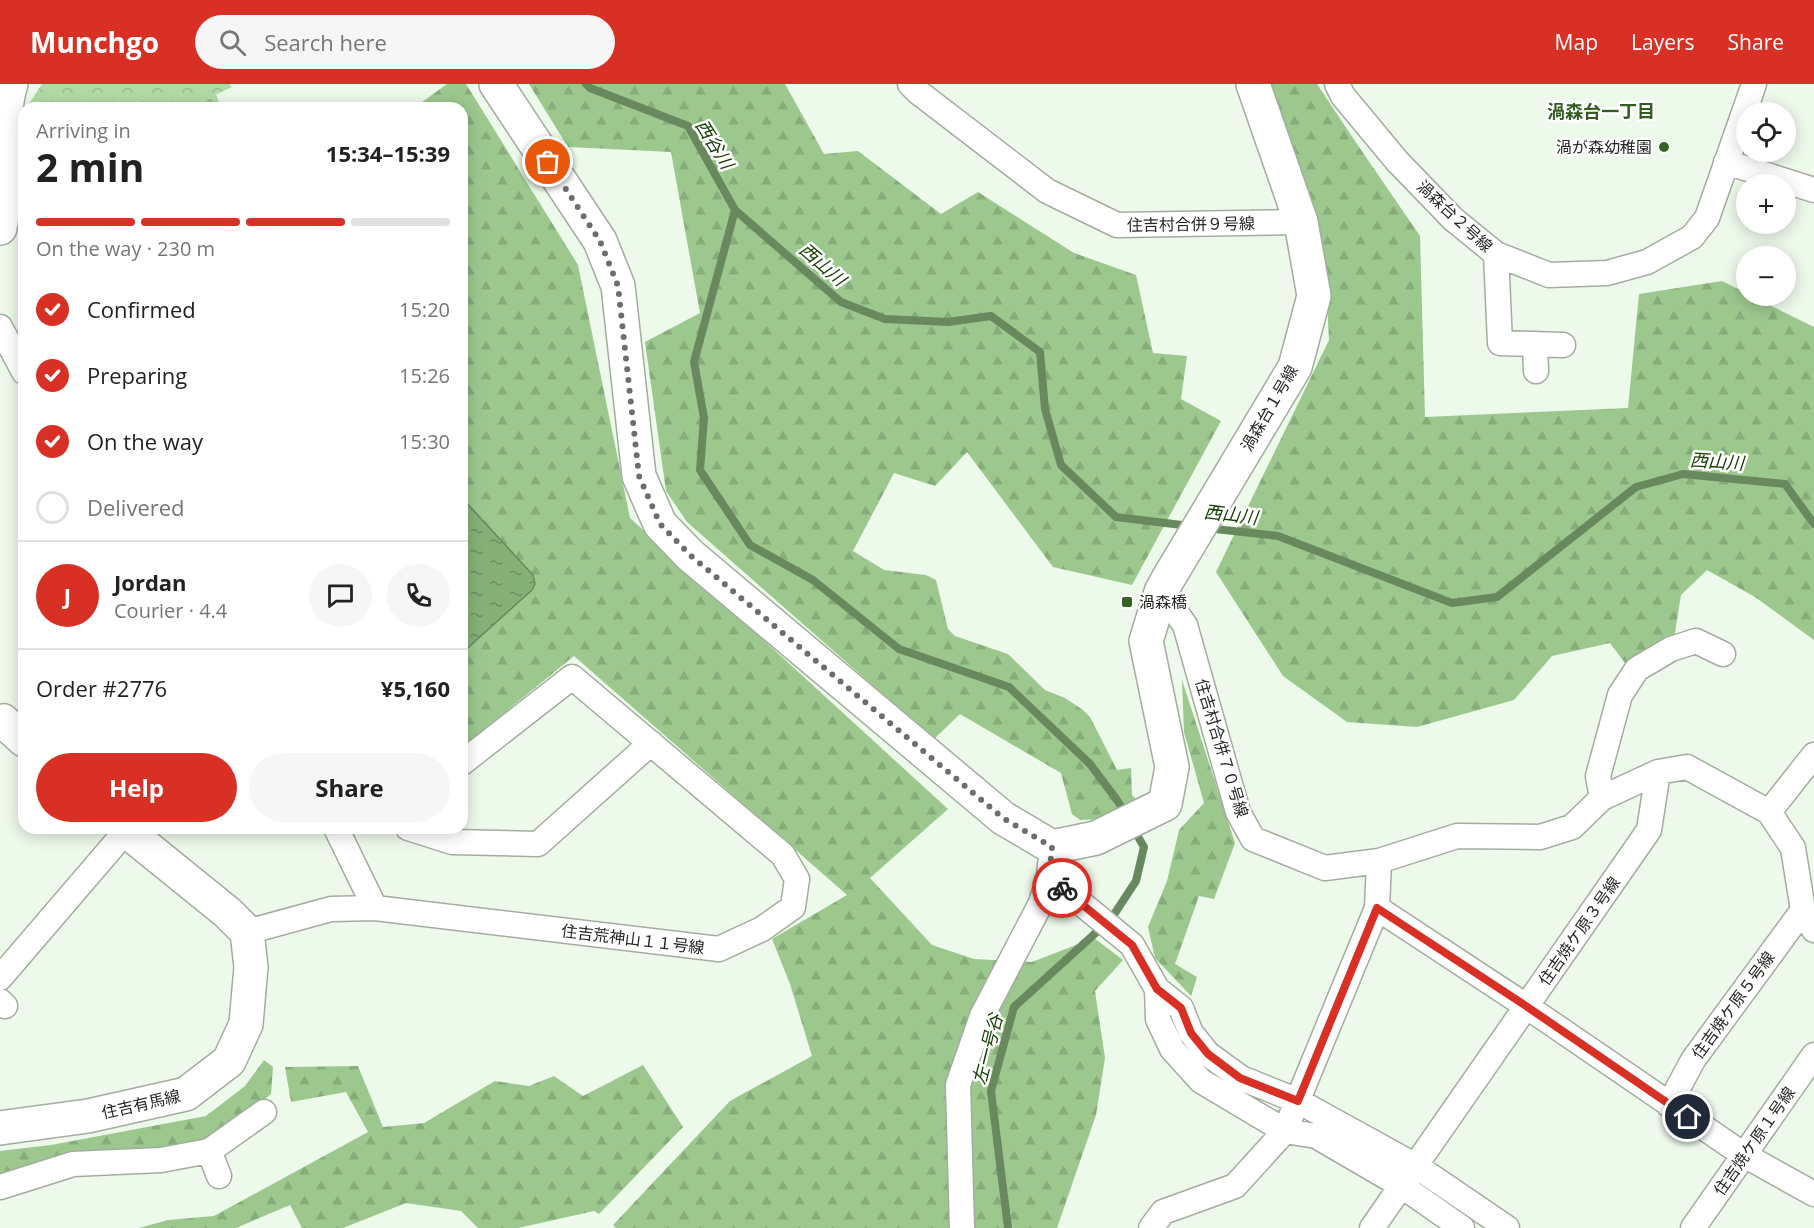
<!DOCTYPE html>
<meta charset="utf-8">
<style>
body{margin:0;font-family:"Open Sans","Noto Sans JP",sans-serif;background:#f6f6f6;color:#222;height:100vh;display:flex;flex-direction:column;font-size:22px;white-space:nowrap}
*{box-sizing:border-box;margin:0}
p{font-size:20px;color:#767676}
.icon{flex:none;width:33px;height:33px;fill:none;stroke:currentColor;stroke-width:2;stroke-linecap:round;stroke-linejoin:round}
.map{position:relative;flex:1;overflow:hidden}
.side{position:absolute;left:18px;top:18px;width:450px;height:732px;display:flex;flex-direction:column;background:#fff;border-radius:18px;box-shadow:0 3px 15px #0003}
.side>*{flex:none}
.tools{position:absolute;left:1736px;top:18px;display:grid;gap:12px}
.tools a{display:grid;place-items:center;width:60px;height:60px;border-radius:50%;background:#fff;box-shadow:0 3px 15px #0003;font-size:30px}
.pin{position:absolute;display:grid;place-items:center;width:51px;height:51px;color:#fff;margin:-26px;border:3px solid #fff;border-radius:50%;box-shadow:0 2px 6px #0007}
.courier{position:absolute;display:grid;place-items:center;width:60px;height:60px;margin:-30px;border:4px solid #d93025;border-radius:50%;background:#fff;color:#222;box-shadow:0 2px 8px #0007}
.summary em{font-style:normal;font-weight:700}
.summary div{display:flex;flex-direction:column-reverse}
.summary{display:flex;align-items:center;justify-content:space-between;height:102px;padding:0 18px}
h1{font-size:39px;font-weight:700;line-height:45px}
.bar{display:grid;grid-template-columns:repeat(4,1fr);gap:9px 6px;align-content:center;height:72px;padding:0 18px}
.bar i{height:8px;border-radius:4px;background:#e0e0e0}
.bar .selected{background:#d93025}
.bar p{grid-column:span 4}
.line{display:flex;align-items:center;gap:15px;padding:0 18px;border-top:2px solid #e0e0e0}
.line div{flex:1}
.round{display:grid;place-items:center;flex:none;width:63px;height:63px;border-radius:32px;background:#f6f6f6}
ol{padding:0 18px;list-style:none}
li{display:flex;align-items:center;gap:18px;height:66px}
li p{margin-inline-start:auto}
li .icon{padding:6px;border-radius:50%;background:#d93025;color:#fff;stroke-width:4}
li:last-child{color:#767676}
li i{width:33px;height:33px;border:3px solid #e0e0e0;border-radius:50%}
.action{display:flex;gap:12px;margin-top:auto;padding:12px 18px}
.action a{flex:1;height:69px;border-radius:36px;background:#d93025;color:#fff;font-size:24px;font-weight:700;line-height:69px;text-align:center}
.action a+a{background:#f6f6f6;color:#222}
header{display:flex;align-items:center;gap:36px;box-sizing:border-box;height:84px;padding:0 30px;background:#d93025;color:#fff}
header strong{font-size:28px}
nav{display:flex;gap:33px;margin-inline-start:auto;font-size:21px}
.search{width:420px;height:54px;background:#f6f6f6;display:flex;align-items:center;gap:15px;box-sizing:border-box;padding:0 21px;border-radius:33px;color:#767676;font-size:22px}
.map>svg:first-child{display:block}
</style>
<header>
<strong>Munchgo</strong>
<div class="search"><svg class="icon" aria-label="search" viewBox="0 0 24 24"><circle cx="10" cy="10" r="6"/><path d="M15 15l6 6"/></svg>Search here</div>
<nav><a>Map</a><a>Layers</a><a>Share</a></nav>
</header>
<div class="map">
<svg width="1814" height="1144" viewBox="0 0 1814 1144">
<defs>
<pattern id="forest-firs" width="22" height="20" patternUnits="userSpaceOnUse" patternTransform="scale(1.5)"><rect width="22" height="20" fill="#9cc88e"/><path d="M5 1l3.5 6h-7zM16 11l3.5 6h-7z" fill="#86ac7a"/></pattern>
<pattern id="cemetery-stones" width="16" height="16" patternUnits="userSpaceOnUse" patternTransform="scale(1.5)"><rect width="16" height="16" fill="#b1dba5"/><path d="M2 7V4a2 2 0 0 1 4 0v3zM10 15v-3a2 2 0 0 1 4 0v3z" fill="#98bc8e"/></pattern>
<pattern id="park-crowns" width="20" height="18" patternUnits="userSpaceOnUse" patternTransform="scale(1.5)"><rect width="20" height="18" fill="#b1dba5"/><path d="M2 6a3 3 0 1 1 6 0M12 15a3 3 0 1 1 6 0" fill="none" stroke="#98bc8e"/></pattern>
<pattern id="water-ripples" width="26" height="14" patternUnits="userSpaceOnUse" patternTransform="scale(1.5)"><rect width="26" height="14" fill="#85b177"/><path d="M2 4q2-2 4 0t4 0M15 11q2-2 4 0t4 0" fill="none" stroke="#6c9061"/></pattern>
</defs>
<rect width="100%" height="100%" fill="#edf9ea"/>
<path fill="url(#forest-firs)" d="M447,0h19l112,181 52,253 318,291 -78,69 62,67 42,14 58,3 62,-24 29,22 -28,31 10,67 -9,57 -39,113h-441l-3,-3 117,-124 82,-45 -22,-72 -18,-45 75,-44 -273,-239 -112,91v-94l70,-63 1,-15 -71,-77v-390h-48z
M529,0h256l39,70 34,-3 83,63 37,-22 96,61 62,22 17,78 34,3 -6,43 40,22 -89,164 -79,-18 -86,-115 -32,34 -41,-13 -41,78 31,19 42,5 10,5 12,49 7,7 53,18 37,36 20,8 18,12 7,7 27,53 14,-2 1,27 8,8 -30,16 -30,1 -8,-6 -11,-41 -101,-59 -26,25 -247,-217 -21,-31 -21,-149 55,-29 -29,-161 -103,-5z
M1267,0h50l42,63 61,89 5,181 203,-9 11,-114 83,-13 24,12v3h5l63,31v313l-59,-43 -48,-27 -26,25 -7,44 -46,28 -18,-24 -58,13 -38,44 -97,27 -70,-5 -64,-46 -67,-104 113,-232 -4,-78z
M1182,596l53,163 -21,56 -15,-3 -24,68 22,13 -6,19 -36,-38 -7,-31 19,-46 12,-51 25,-27 -20,-71z
M264,976l9,7 -2,27 -34,29 -32,15 -45,12 -160,26v-25l51,-6 155,-29 39,-30z
M643,981l40,62 -84,87 -5,-3 -76,17h-40l-17,-17 -55,-8 -63,25h-41l-12,-23 -54,23h-97l29,-8 46,-4 154,-84 -22,-40 -55,10 -6,-35 73,-1 25,61 41,-4 71,-42 34,5 25,-10 29,20z"/>
<path fill="url(#cemetery-stones)" d="M216,10l5,14h-34z"/>
<path fill="url(#park-crowns)" d="M42,0h188l2,3 -45,21h-161z"/>
<path fill="url(#water-ripples)" stroke="#68885e" stroke-width="1.5" d="M462,414l71,77 2,9 -3,6 -70,63z"/>
<g fill="none" stroke-linecap="round" stroke-linejoin="round">
<path stroke="#68885e" stroke-width="8" d="M586,0l4,4 98,38 47,84 106,92 44,17 63,3 43,-6 49,36 5,57 16,56 55,52 74,9
M735,126l-41,152 10,56 -4,52 50,75 63,35 86,69 110,38 81,77 27,36 10,16
M1206,444l72,8 174,67 45,-6 139,-110 47,-13 102,10 29,40
M1008,1144l-17,-137 23,-84 97,-88 25,-38 8,-34 -11,-19"/>
<defs>
<path id="street" d="M910,0l8,8 129,99 70,34 184,-3
M1337,0l6,12 54,65 56,58 43,35 53,21 58,-2 40,-11 45,-25 15,-19 47,-134
M1726,78l88,28
M1496,170l4,89 63,2
M0,243l24,45
M1535,260l1,27
M1161,508l24,33 53,187 15,27 72,29 54,-7 78,-25 83,1 32,-10 30,-29 56,-26 29,-5 82,45 24,36 10,62 11,20
M1602,714l-4,-22 22,-81 17,-26 34,-20 25,-8 27,13
M1769,728l45,-57
M336,744l39,80
M408,744l44,14 86,2 113,-101
M1049,793l83,68 25,44 24,19 10,25 17,21 33,24 57,23 118,65 91,62
M1377,824l149,98 218,149 70,39
M247,848l84,-23 44,-1 344,41 43,-20 31,-22 4,-28 -14,-24 -211,-178 -110,86
M0,894l126,-147
M1157,905l1,30 14,30 29,32 84,50 31,5 86,50 60,42
M0,917l5,5
M1669,1021l24,-45 110,-150
M209,1067l10,25
M0,1103l73,-23 88,-4 48,-9 55,-39
M962,1144l-4,-143 24,-69 59,-113 8,-26 1,-13
M1151,1144l12,-16 72,-26 50,-55 92,-223 2,-47
M1372,1144l277,-398 9,-58
M1693,1144l121,-173"/>
<path id="secondary" d="M496,0l104,157 18,45 21,190 21,48 30,31 313,263 49,29 44,-9 69,-34 7,-37 -26,-126 15,-49 7,-13 127,-212 19,-71 -13,-74 -48,-138
M0,144c1,-8 4,-16 4,-23 4,-38 -4,-88 7,-121
M0,638l3,-1 21,19
M0,1044l88,-12 98,-22 43,-33 17,-37 5,-57 -4,-35 -19,-19 -105,-85"/>
</defs>
<use href="#street" stroke="#a3ad9f" stroke-width="27"/>
<use href="#secondary" stroke="#a3ad9f" stroke-width="36"/>
<use href="#street" stroke="#fff" stroke-width="24"/>
<use href="#secondary" stroke="#fff" stroke-width="33"/>
</g>
<g fill="none" stroke-linecap="round" stroke-linejoin="round">
<path stroke="#6a7068" stroke-width="6" stroke-dasharray="0 10.8" d="M548,78l52,79 18,45 21,190 21,48 30,31 313,263 49,29 -3,30 13,11"/>
<path stroke="#d93025" stroke-width="8" d="M1062,804l70,57 25,44 24,19 10,25 17,21 32,24 58,23 79,-193 149,98 162,111"/>
</g>
<g fill="#346323" stroke="#fff" stroke-width="2">
<circle cx="1664" cy="63" r="6"/>
<rect x="1121" y="512" width="12" height="12" rx="3"/>
</g>
<g text-anchor="middle" dominant-baseline="central" stroke-width="5" stroke-linejoin="round" paint-order="stroke">
<g font-size="16" fill="#232722" stroke="#fff" text-anchor="end">
<text x="1652" y="63">渦が森幼稚園</text>
<text x="1139" y="518" text-anchor="start">渦森橋</text>
</g>
<g font-size="16" fill="#232722" stroke="#fff">
<text transform="translate(1455 132) rotate(43)">渦森台２号線</text>
<text transform="translate(1191 140) rotate(-1)">住吉村合併９号線</text>
<text transform="translate(1269 324) rotate(-60)">渦森台１号線</text>
<text transform="translate(1222 664) rotate(73)">住吉村合併７０号線</text>
<text transform="translate(1579 847) rotate(-55)">住吉焼ケ原３号線</text>
<text transform="translate(633 855) rotate(7)">住吉荒神山１１号線</text>
<text transform="translate(1733 921) rotate(-54)">住吉焼ケ原５号線</text>
<text transform="translate(141 1020) rotate(-13)">住吉有馬線</text>
<text transform="translate(1754 1057) rotate(-55)">住吉焼ケ原１号線</text>
</g>
<g font-size="18" font-weight="bold" fill="#315c22" stroke="#fff">
<text x="1601" y="27">渦森台一丁目</text>
</g>
<g font-size="18" font-style="italic" fill="#164003" stroke="#fff">
<text transform="translate(715 60) rotate(58)">西谷川</text>
<text transform="translate(823 180) rotate(41)">西山川</text>
<text transform="translate(1717 377) rotate(4)">西山川</text>
<text transform="translate(1231 430) rotate(7)">西山川</text>
<text transform="translate(987 965) rotate(-76)">左一号谷</text>
</g>
</g>
</svg>
<div class="tools">
<a><svg class="icon" aria-label="locate" viewBox="0 0 24 24"><circle cx="12" cy="12" r="6"/><path d="M12 2v4M12 18v4M2 12h4M18 12h4"/></svg></a>
<a>+</a>
<a>−</a>
</div>
<div class="pin" style="left:548px;top:78px;background:#ea580c"><svg class="icon" aria-label="bag" viewBox="0 0 24 24"><path d="M5 8h14l-1 12H6zM9 8a3 3 0 0 1 6 0"/></svg></div>
<div class="pin" style="left:1688px;top:1033px;background:#1f2937"><svg class="icon" aria-label="home" viewBox="0 0 24 24"><path d="M3 11l9-7 9 7M6 9v11h12V9"/></svg></div>
<div class="courier" style="left:1062px;top:804px"><svg class="icon" aria-label="bike" viewBox="0 0 24 24"><circle cx="6" cy="16" r="4"/><circle cx="18" cy="16" r="4"/><path d="M6 16l4-8h5l3 8M10 8l3 8H6M13 5h3"/></svg></div>
<section class="side">
<div class="summary"><div><h1>2 min</h1><p>Arriving in</p></div><em>15:34–15:39</em></div>
<div class="bar"><i class="selected"></i><i class="selected"></i><i class="selected"></i><i></i><p>On the way · 230 m</p></div>
<ol>
<li><svg class="icon" aria-label="check" viewBox="0 0 24 24"><path d="M5 12l5 5 9-10"/></svg>Confirmed<p>15:20</p></li>
<li><svg class="icon" aria-label="check" viewBox="0 0 24 24"><path d="M5 12l5 5 9-10"/></svg>Preparing<p>15:26</p></li>
<li><svg class="icon" aria-label="check" viewBox="0 0 24 24"><path d="M5 12l5 5 9-10"/></svg>On the way<p>15:30</p></li>
<li><i></i>Delivered</li>
</ol>
<div class="line" style="height:108px"><b class="round" style="background:#d93025;color:#fff">J</b><div><b>Jordan</b><p>Courier · 4.4</p></div><a class="round"><svg class="icon" aria-label="chat" viewBox="0 0 24 24"><path d="M4 5h16v11H9l-5 4z"/></svg></a><a class="round"><svg class="icon" aria-label="phone" viewBox="0 0 24 24"><path d="M5 4h4l2 5-3 2q2 4 5 5l2-3 5 2v4C11 20 4 13 5 4z"/></svg></a></div>
<div class="line" style="height:78px"><div>Order #2776</div><b>¥5,160</b></div>
<div class="action"><a>Help</a><a>Share</a></div>
</section>
</div>
